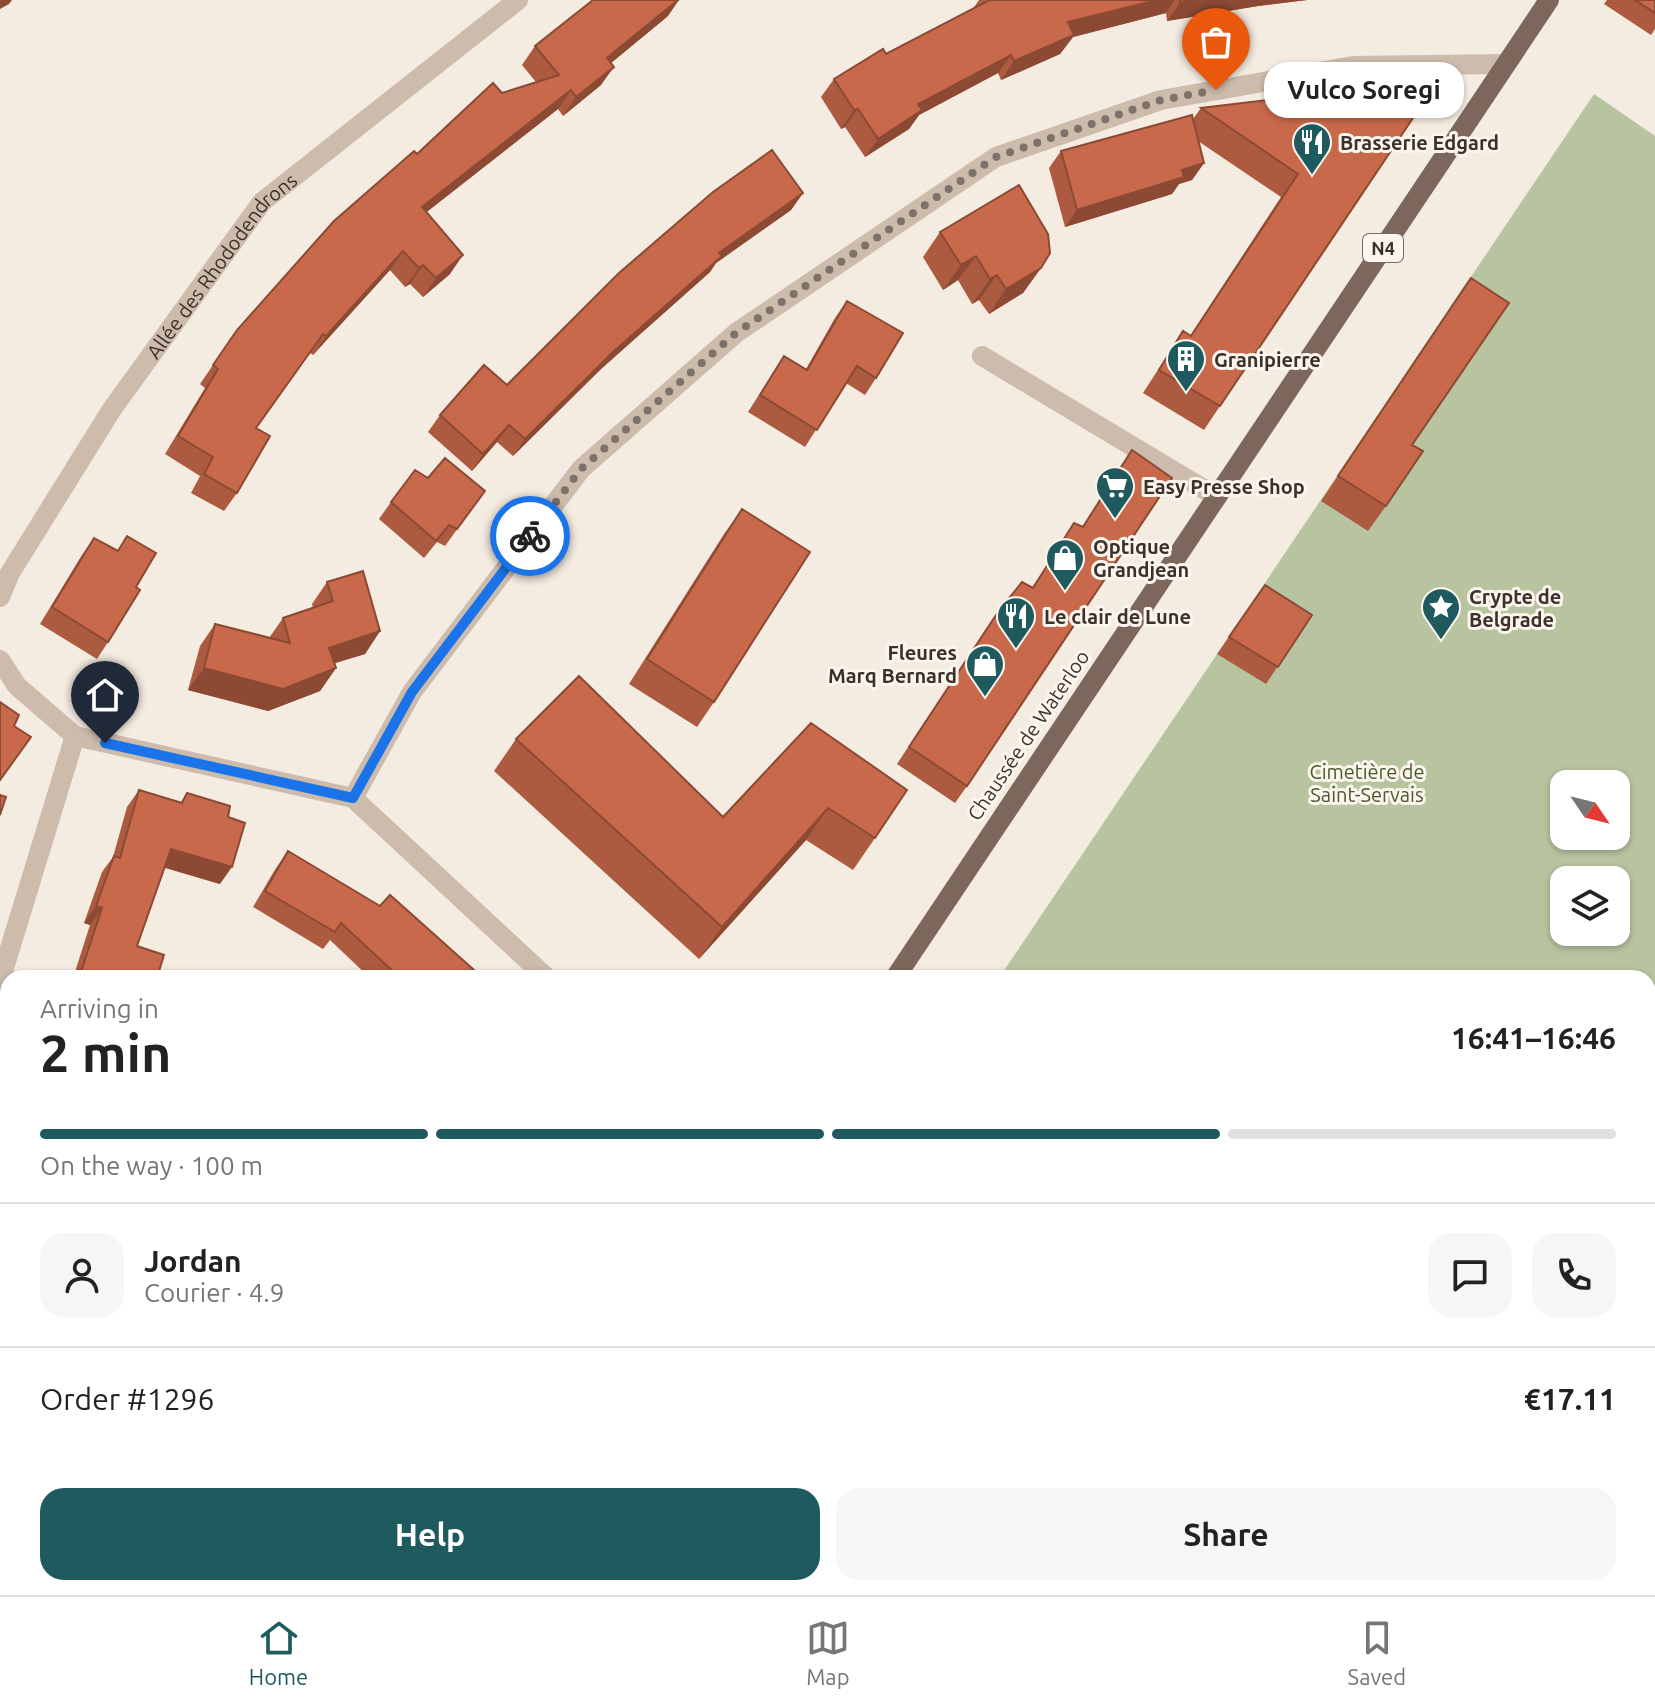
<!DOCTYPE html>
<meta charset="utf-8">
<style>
body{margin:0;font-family:Ubuntu,sans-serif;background:#f6f6f6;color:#222;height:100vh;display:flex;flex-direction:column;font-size:30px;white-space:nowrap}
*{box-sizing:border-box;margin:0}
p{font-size:26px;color:#767676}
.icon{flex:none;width:44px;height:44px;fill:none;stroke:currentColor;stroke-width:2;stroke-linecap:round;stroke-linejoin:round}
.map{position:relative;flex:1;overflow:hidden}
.details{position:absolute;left:0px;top:970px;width:1656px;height:626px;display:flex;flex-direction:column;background:#fff;border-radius:24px 24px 0 0;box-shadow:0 2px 6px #0004}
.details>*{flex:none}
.needle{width:52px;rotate:125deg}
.buttons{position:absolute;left:1550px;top:770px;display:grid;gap:16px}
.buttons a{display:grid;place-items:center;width:80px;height:80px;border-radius:16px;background:#fff;box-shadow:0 2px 6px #0004;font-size:40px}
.pin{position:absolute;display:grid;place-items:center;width:68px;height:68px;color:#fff;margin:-82px -34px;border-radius:50% 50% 50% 0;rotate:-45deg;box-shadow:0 0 8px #0007}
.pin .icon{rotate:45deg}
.courier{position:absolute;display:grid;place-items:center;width:80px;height:80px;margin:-40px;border:6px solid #1a73e8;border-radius:50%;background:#fff;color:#222;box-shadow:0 2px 10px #0007}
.bubble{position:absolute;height:56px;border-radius:24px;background:#fff;box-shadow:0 2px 6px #0004;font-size:26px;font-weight:600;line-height:56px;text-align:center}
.head em{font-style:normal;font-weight:600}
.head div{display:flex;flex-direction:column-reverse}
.head{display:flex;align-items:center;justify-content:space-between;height:136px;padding:0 40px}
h1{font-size:52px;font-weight:600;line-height:60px}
.bar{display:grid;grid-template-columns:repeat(4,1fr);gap:12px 8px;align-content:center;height:96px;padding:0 40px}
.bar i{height:10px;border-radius:6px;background:#e0e0e0}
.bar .active{background:#1f5a5e}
.bar p{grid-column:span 4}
.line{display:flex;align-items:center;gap:20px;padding:0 40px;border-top:2px solid #e0e0e0}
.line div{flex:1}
.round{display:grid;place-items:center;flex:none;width:84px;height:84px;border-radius:24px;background:#f6f6f6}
.primary-button{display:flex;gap:16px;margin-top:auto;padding:16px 40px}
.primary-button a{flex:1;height:92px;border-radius:24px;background:#1f5a5e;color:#fff;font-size:32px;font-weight:600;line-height:92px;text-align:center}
.primary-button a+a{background:#f6f6f6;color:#222}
.tabs{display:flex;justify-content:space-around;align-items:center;height:112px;border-top:2px solid #e0e0e0;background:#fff;font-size:22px;color:#767676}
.tabs a{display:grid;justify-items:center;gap:4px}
.tabs .active{color:#1f5a5e}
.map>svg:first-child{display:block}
</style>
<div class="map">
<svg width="1655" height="1595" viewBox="0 0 1655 1595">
<rect width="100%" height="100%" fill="#f4ebe1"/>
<path fill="#b8c4a0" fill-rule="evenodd" d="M1594,94l61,42v1290l-7,-5v-443h-649zM1564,784h52v52h-52zM1564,880h52v52h-52z"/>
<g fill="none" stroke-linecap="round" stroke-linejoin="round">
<g stroke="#cdbbac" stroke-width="20">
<path d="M982,356l235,141"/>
<path id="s1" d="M0,597l10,-24 102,-164 150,-207 256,-202"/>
<path d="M0,660l17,26 58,50 278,62 194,180"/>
<path d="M353,798l59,-106 169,-223 155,-136 260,-176 165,-57 192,-34 153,-2"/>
<path d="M0,981l75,-245"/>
<path d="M1273,1588l17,7"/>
</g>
<path stroke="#7d675c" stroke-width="20" d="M895,978l654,-978
M483,1595l4,-7"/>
</g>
<path fill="#ac5a40" d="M979,0h328l-49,6 -91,15 -1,-8 -93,24 -13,17 -59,26 -3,-7 -79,42 -10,14 -44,28 -20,-30 -4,2 -20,-32 13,-18 52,-25 86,-44z
M1607,0h48v29l-4,6 -47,-31z
M668,16l-57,47 -10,22 -38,31 -5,-7 -132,103 24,62 -27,23 -13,-13 -5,3 -15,-17 -77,85 -3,-2 -54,75 -19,65 -13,18 -33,-18 9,-17 -35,-22 40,-66 -5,-4 37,-54 180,-176 85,-61 34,-11 -14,-17 13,-19z
M1409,83l-189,323 -16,24 -61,-37 40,-62 7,5 91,-139 -83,-56 6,22 -12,17 -13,4 -7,10 -107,33 -16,-59 12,-17 132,-32 8,-11z
M803,193l-12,17 -75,53 -6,9 -109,97 -88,87 -16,-14 -25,29 -44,-39 12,-17 67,-30z
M940,232l101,36 -18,25 -34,21 -10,-14 -7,4 -14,-24 -15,10 -20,-33z
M847,301l29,77 -11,17 -19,-12 -41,64 -57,-35 36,-56 22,13 29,-51z
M1454,303l-42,142 -26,61 -18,25 -47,-30z
M1132,450l-165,336 -12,17 -58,-39 89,-135 46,-41 42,-65 8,4z
M428,478l57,13 -40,55 -8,-4 -13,16 -45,-39 12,-17z
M742,509l-28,193 -17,25 -68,-43 95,-150z
M94,538l14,104 -11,17 -57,-35 42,-69z
M327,582l53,49 -15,23 -31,9 2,5 -16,23 -52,20 -80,-21 12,-44 15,-22 54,14 14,-20 30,-10 -1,-4z
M1265,585l47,30 -46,69 -49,-30z
M811,723l64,115 -22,32 -47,-30 -107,119 -205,-188 22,-32 207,78z
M139,790l42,12 6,-9 41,24 -8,67 -55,-16 -28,78 20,32h-84l17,-53 -6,-2 18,-51 11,-15 14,-50z
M288,851l195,127h-113l-40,-38 -7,9 -70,-42 23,-39z
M634,1588h199l10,7h-214z
M1348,1588h240l16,7h-259z"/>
<path fill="#8c4a34" d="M0,0h12l-3,4 -9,5z
M678,0h1l-11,16 -74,61 13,-19z
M1157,0h18l-9,13 -93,24 -13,17 -59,26 13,-19 54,-39z
M1196,0h111l-49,6 -91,15 13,-18z
M1011,55l-13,18 -79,42 -10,14 -44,28 13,-18 40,-35z
M614,67l-13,18 -38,31 13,-19z
M571,90l-13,19 -149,117 13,-19z
M858,109l-13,18 -4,2 13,-19z
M1204,163l-12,17 -13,4 -7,10 -107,33 12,-17 105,-40z
M803,193l-12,17 -75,53 -6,9 -109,97 -88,87 12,-17 88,-87 106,-99z
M403,251l-13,19 -77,85 13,-19z
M463,255l-13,19 -27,23 13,-19z
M976,256l-18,24 -15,10 18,-25z
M423,265l-13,19 -5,3 14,-19z
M1041,268l-18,25 -34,21 17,-25z
M997,275l-18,25 -7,4 18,-25z
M509,425l-12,17 -25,29 11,-17z
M380,631l-15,23 -52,16 16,-22z
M204,668h132l-16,23 -52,20 -80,-21z
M828,808l-22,32 -107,119 23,-32z
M171,849l61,18 -12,17 -60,-18z
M96,906l6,2 -12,17 -6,-2z
M6,1252l2,1v30l-8,-4v-18z
M1085,1588h48l18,7h-49z"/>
<path fill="#c8694b" stroke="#8c4a34" stroke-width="2" d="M593,0h85l-71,58 7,9 -38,30 -5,-7 -149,117 41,48 -27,23 -13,-13 -4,3 -16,-17 -77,85 -3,-2 -67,94 14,8 -33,57 -33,-19 9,-17 -35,-21 40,-67 -5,-4 24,-35 97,-109 80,-70 3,3 76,-71 9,10 57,-18 -24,-29z
M988,0h169l-89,22 6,13 -60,26 -3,-6 -93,49 4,6 -44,29 -20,-30 -4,1 -20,-31 49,-30 3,5 102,-53z
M1180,0h16l-16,3z
M1635,0h20v13z
M1409,83l14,20 -203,303 -61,-36 24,-39 8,5 107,-162 -97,-66z
M1192,115l12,48 -22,7 2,7 -107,33 -16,-59z
M772,150l31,43 -84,60 3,3 -109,96 -88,87 -16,-14 -26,29 -43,-39 44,-50 23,20 112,-112 94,-81z
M1019,185l29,49 2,19 -9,15 -35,21 -9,-14 -7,4 -14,-23 -15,9 -21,-33z
M1471,278l38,25 -97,142 11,6 -37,55 -48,-30z
M847,301l56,32 -27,45 -19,-12 -40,64 -57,-35 24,-39 23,14z
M1132,450l40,28 -205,308 -58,-39 89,-135 24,-30 11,6 41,-65 9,4z
M445,458l40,33 -28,38 -8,-4 -13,16 -45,-39 24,-32 13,8z
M742,509l68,43 -96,150 -67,-43z
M127,536l29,17 -20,34 4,3 -32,52 -56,-35 42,-69 24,13z
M363,571l17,60 -51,17 7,20 -53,21 -79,-21 11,-44 75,19 -7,-25 50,-17 -6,-19z
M1265,585l47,30 -34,52 -49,-30z
M579,676l144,141 88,-94 96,67 -32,48 -47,-30 -106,119 -206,-188z
M0,702l19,13 -5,11 17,11 -31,43z
M139,790l43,13 5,-10 43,13 -2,11 17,6 -13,44 -61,-18 -34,97 27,9 -7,23h-78l23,-70 -6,-2 18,-50 6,2z
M0,795l6,2 -6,18z
M288,851l92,55 10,-11 93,83h-83l-59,-55 -6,9 -70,-41z
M960,973l8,5h-11z
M0,1149l8,3v101l-2,-1 -6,14z
M362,1588h73l-5,7h-66l-4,-3z
M656,1588h177l10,7h-177z
M1133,1588h133l18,7h-133z
M1353,1588h235l16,7h-254z"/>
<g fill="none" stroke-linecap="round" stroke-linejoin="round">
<path stroke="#7c716b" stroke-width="8" stroke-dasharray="0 14.4" d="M530,536l51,-67 155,-136 260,-176 165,-57 55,-10"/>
<path stroke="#1a73e8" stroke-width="10" d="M105,743l248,55 59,-106 118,-156"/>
</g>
<defs>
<symbol id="restaurant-pin" viewBox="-11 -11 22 30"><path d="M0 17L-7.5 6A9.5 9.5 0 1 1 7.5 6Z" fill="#1f5a5e" stroke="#fbf5ee"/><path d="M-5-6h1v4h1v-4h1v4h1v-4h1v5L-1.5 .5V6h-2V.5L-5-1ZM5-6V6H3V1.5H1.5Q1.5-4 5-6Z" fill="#fff"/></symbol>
<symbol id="building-pin" viewBox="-11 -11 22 30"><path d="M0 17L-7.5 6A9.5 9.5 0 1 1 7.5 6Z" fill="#1f5a5e" stroke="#fbf5ee"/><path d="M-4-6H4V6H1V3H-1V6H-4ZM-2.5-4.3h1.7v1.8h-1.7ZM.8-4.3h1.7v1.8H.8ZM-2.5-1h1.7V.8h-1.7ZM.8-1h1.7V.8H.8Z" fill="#fff"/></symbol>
<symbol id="supermarket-pin" viewBox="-11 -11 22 30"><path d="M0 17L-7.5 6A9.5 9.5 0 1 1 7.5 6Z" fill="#1f5a5e" stroke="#fbf5ee"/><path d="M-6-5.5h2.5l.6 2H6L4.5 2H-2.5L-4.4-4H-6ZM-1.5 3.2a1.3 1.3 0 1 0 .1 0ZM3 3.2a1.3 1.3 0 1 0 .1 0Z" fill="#fff"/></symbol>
<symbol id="shop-pin" viewBox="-11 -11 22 30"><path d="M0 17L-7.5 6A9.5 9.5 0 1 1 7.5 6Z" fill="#1f5a5e" stroke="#fbf5ee"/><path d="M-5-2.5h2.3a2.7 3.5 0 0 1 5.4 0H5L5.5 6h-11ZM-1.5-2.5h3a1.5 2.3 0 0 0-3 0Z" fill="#fff"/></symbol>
<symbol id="sight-pin" viewBox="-11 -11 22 30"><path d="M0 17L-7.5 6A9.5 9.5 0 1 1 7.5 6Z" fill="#1f5a5e" stroke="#fbf5ee"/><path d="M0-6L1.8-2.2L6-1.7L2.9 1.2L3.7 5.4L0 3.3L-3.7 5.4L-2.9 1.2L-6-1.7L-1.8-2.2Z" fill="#fff"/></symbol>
</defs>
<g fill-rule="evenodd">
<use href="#restaurant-pin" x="1290" y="120" width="44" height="60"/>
<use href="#building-pin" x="1164" y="337" width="44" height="60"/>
<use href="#supermarket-pin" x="1093" y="464" width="44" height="60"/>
<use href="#shop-pin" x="1043" y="536" width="44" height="60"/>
<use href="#sight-pin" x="1419" y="585" width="44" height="60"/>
<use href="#restaurant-pin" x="994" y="594" width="44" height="60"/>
<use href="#shop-pin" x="963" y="642" width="44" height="60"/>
</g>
<g text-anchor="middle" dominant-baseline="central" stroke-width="6" stroke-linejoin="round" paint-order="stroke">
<rect fill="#fbf5ee" stroke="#756b66" stroke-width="2" x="1363" y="234" width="40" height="28" rx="6"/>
<g font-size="18" font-weight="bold" fill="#3b302b">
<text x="1383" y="248">N4</text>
</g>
<g font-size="20" font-weight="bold" fill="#3b302b" stroke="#fbf5ee" text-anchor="start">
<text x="1340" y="142">Brasserie Edgard</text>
<text x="1214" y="359">Granipierre</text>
<text x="1143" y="486">Easy Presse Shop</text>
<text x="1093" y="546">Optique<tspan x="1093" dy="23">Grandjean</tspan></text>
<text x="1469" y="596">Crypte de<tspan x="1469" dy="23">Belgrade</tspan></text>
<text x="1044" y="616">Le clair de Lune</text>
<text x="957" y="652" text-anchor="end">Fleures<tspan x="957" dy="23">Marq Bernard</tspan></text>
</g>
<g font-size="20" fill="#3b302b" stroke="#fbf5ee">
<text stroke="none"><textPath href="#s1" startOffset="400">Allée des Rhododendrons</textPath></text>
<text transform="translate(1028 735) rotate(-56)">Chaussée de Waterloo</text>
</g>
<g font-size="20" fill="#4a5a2e" stroke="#fbf5ee">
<text x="1367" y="771">Cimetière de<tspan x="1367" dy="23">Saint-Servais</tspan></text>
</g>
</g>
</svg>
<div class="buttons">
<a><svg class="needle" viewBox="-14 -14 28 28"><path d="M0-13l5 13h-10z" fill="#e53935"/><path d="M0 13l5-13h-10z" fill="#767676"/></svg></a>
<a><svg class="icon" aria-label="layers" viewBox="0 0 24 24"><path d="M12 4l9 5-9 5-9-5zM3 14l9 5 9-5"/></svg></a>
</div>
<div class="pin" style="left:1216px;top:90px;background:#ea580c"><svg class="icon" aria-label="bag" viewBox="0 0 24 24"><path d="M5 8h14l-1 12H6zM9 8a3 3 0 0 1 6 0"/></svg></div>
<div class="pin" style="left:105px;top:743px;background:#1f2937"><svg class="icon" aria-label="home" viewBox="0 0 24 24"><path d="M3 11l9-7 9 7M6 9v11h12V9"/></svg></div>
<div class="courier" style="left:530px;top:536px"><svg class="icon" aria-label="bike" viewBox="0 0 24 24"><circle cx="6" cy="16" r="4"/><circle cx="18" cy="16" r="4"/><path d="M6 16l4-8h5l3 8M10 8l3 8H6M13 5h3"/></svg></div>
<div class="bubble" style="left:1264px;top:62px;width:200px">Vulco Soregi</div>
<section class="details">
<div class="head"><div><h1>2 min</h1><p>Arriving in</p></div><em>16:41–16:46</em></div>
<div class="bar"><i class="active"></i><i class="active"></i><i class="active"></i><i></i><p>On the way · 100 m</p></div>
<div class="line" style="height:144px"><a class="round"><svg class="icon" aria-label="person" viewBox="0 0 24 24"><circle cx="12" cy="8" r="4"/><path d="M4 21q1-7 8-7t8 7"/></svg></a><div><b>Jordan</b><p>Courier · 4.9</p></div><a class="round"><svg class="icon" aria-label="chat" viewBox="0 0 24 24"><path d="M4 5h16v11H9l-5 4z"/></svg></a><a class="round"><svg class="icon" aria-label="phone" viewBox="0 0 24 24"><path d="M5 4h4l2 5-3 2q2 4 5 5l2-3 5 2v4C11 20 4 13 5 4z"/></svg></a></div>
<div class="line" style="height:104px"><div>Order #1296</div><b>€17.11</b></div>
<div class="primary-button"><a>Help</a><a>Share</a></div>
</section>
</div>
<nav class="tabs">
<a class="active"><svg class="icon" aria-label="home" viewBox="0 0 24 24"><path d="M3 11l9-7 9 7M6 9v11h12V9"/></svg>Home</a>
<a><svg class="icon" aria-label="map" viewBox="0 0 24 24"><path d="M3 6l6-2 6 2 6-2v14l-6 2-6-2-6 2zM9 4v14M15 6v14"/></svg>Map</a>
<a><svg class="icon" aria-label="saved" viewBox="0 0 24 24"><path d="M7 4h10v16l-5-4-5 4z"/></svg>Saved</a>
</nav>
